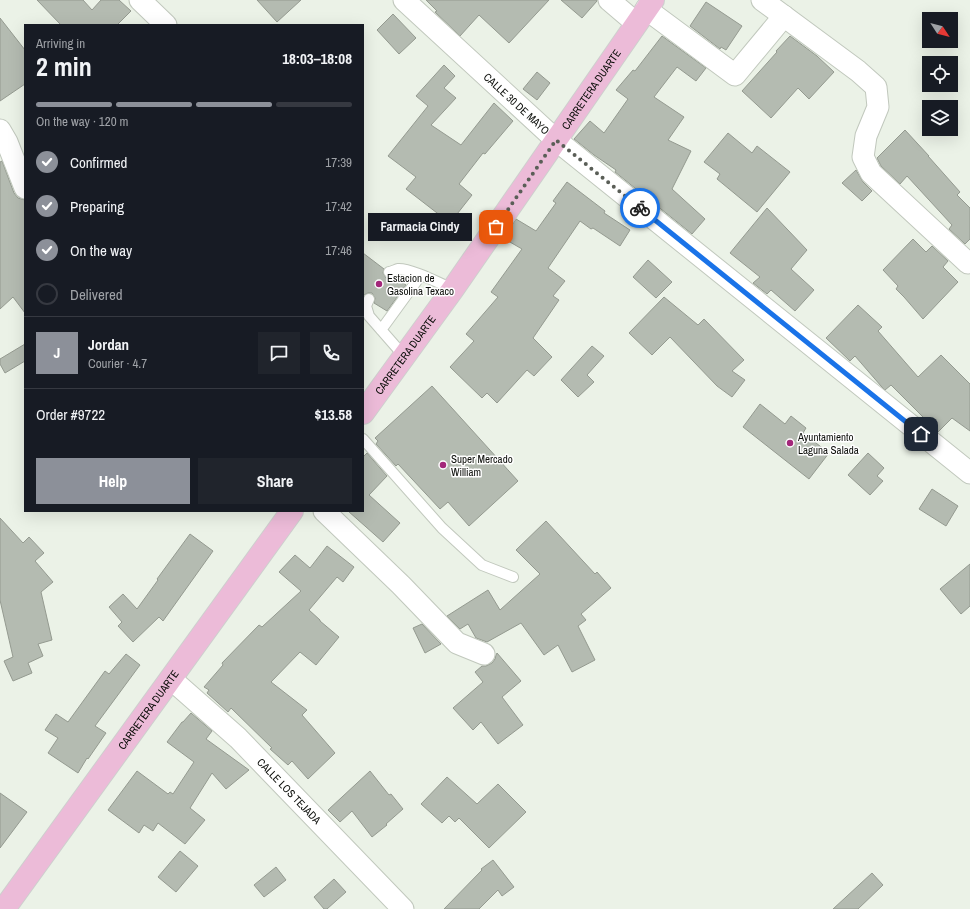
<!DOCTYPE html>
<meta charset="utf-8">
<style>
body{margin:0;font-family:"Archivo Narrow",sans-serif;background:#20242c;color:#f1f3f6;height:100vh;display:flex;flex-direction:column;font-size:15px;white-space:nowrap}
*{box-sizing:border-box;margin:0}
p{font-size:13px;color:#9ea1a6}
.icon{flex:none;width:22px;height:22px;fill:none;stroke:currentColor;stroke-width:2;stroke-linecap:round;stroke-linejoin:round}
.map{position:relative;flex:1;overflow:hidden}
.side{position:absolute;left:24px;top:24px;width:340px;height:488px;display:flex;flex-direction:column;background:#171b24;border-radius:0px;box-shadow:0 4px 16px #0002}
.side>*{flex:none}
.needle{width:26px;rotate:126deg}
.controls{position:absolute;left:922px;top:12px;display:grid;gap:8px}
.controls a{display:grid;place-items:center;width:36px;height:36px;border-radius:0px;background:#171b24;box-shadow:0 4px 16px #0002;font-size:20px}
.pin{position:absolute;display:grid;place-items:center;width:34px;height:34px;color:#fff;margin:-17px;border-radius:8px;box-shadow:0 2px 6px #0006}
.courier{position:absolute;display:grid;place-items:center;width:40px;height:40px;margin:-20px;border:3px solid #1a73e8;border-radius:50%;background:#fff;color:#222;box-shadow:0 1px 5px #0007}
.bubble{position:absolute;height:28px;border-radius:0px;background:#171b24;box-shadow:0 4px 16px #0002;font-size:13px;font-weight:800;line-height:28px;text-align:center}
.overview em{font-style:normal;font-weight:800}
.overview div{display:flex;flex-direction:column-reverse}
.overview{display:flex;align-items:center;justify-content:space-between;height:68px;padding:0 12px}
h1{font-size:26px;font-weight:800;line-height:30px}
.bar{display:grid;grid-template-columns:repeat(4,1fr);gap:6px 4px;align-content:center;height:48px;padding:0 12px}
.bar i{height:5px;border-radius:3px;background:#363941}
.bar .active{background:#8c9099}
.bar p{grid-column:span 4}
.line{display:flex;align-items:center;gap:10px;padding:0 12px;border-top:1px solid #363941}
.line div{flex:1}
.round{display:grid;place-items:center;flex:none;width:42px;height:42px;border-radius:0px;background:#20242c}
ol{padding:0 12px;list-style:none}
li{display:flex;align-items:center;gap:12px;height:44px}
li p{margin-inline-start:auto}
li .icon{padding:4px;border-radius:50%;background:#8c9099;color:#fff;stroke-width:4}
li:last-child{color:#9ea1a6}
li i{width:22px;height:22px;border:2px solid #363941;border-radius:50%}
.primary-button{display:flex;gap:8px;margin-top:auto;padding:8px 12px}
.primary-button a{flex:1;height:46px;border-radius:0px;background:#8c9099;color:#fff;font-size:16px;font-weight:800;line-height:46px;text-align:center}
.primary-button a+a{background:#20242c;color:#f1f3f6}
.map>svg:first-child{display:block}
</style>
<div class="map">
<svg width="970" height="909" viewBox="0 0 970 909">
<rect width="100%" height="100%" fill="#ebf2e7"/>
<path fill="#b4bbb1" stroke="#949a90" d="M37,0h46l9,10 9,-10h18l12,11 -14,14h-56z
M257,0h44l-24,22z
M426,0h123l-40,43 -30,-28 -19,21 -25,-24 2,-1z
M561,0h36v1l-15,17z
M706,2l36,24 -16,24 -5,-3 -1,2 -30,-23z
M393,14l23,24 -17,16 -22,-24z
M0,18l25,32v34l-25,17z
M662,36l44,32 -10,13 -19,-14 -23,30 30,20 -16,23 23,11 -19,38 33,30 -13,15 -77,-62 1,-2 -22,-15 -20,-16 16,-18 14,12 24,-34 -12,-9 17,-20 2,1z
M790,36l27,20 17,16 -25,27 -11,-11 -27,30 -29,-27 35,-39 -1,-1z
M444,65l11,11 -11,12 12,10 -25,27 30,20 33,-42 19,18 -28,33 -2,-1 -24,31 13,11 -22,28 -44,-34 10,-12 -28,-21 40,-50 -12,-10z
M537,72l13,11 -13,17 -14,-11z
M905,130l24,26h-1l32,36 -3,3 13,13v31l-5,5 -16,-15 3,-4 -45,-49 -7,8 -19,-18 -4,-8z
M728,133l24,20 5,-7 33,26 -33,40 -40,-33 3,-5 -16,-12z
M2,161l12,32 4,5 7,2v113l-12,-16 -13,12v-147z
M856,170l7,12 9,9 -10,10 -20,-18z
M567,182l38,29 -1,2 26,17 -10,16 -27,-18 -2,1 -11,-8 -32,47 17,13 -12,15 6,4 -26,38 19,19 -18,19 -7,-6 -30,33 -10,-10 -5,5 -32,-31 24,-26 -8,-7 32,-37 -7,-5 31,-43 -19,-11 13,-19 20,12 20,-28 -3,-2z
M767,208l40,42 -16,19 23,21 -19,21 -24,-21 -4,4 -14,-11 7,-6 -30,-24z
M913,239l13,13 6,-6 16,15 -5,6 15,15 -35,37 -19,-22 -8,-8 2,-3 -15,-16z
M363,253l21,16 -1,4 3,5h4l5,-1 11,8 -19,26 -13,-8 1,-5 -3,-5h-4l-4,2h-1z
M648,260l24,22 -16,16 -23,-21z
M664,297l34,28 6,-6 40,41 -12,11 13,9 -13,17 -15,-11 -47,-49 -18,18 -23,-22z
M858,305l24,22 -4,4 40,46 23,-22 29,29v47l-18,-13 -14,14 -47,-47 -6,5 -4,-4 -26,-30 -5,5 -24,-23z
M25,344v17l-20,12 -5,-9v-5z
M592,346l12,10 -17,19 7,7 -16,15 -17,-17z
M432,386l86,95 -49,45 -21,-24 -8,7 -42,-45 -2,2 -20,-22 2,-3 -3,-3z
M760,404l25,20 6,-8 15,12 -3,5 26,20 -20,26 -66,-52z
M367,453l20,23 -18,19 31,28 -17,19 -35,-31h15v-54z
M868,453l16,15 -7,8 6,5 -13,14 -22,-20z
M932,489l26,17 -12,20 -27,-17z
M0,518l23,25 6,-6 15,16 -9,8 18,21 -12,10 11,48 -14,4 5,12 -15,7 4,10 -19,8 -9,-20 9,-4 -13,-57z
M546,521l49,53 2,-2 14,16 -30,26 5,6 -8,6 17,34 -23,12 -14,-27 -14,10 -23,-32 -34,19 -11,-4 -8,-14 -8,5 -13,-13 41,-26 12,20 40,-36 -24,-24z
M190,534l23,17 -50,70 -4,-4 -26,25 -15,-16 4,-4 -13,-15 14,-13 14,15 21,-29 -1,-1z
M327,546l27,21 -11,15 -6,-5 -28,33 11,10v1l19,16 -23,28 -16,-13 -29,30 36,28 -5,5 33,38 -27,26 -16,-18 -4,4 -18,-16 2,-1 -41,-40 -3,4 -21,-19 2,-3 -5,-3 19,-22 -1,-2 37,-38 3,2 39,-36 -22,-19 16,-17 15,13z
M970,564v42l-9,8 -21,-25z
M422,624l19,20 -16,9 -12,-25z
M497,653l24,28 -19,16 21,28 -25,19 -17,-22 -8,8 -20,-22 30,-26 -8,-10 7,-6h4l6,-3 3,-4 1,-4z
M126,654l14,11 -45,61 11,7 -18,26 -1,-1 -9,15 -30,-20 10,-15 -13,-8 11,-16 12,8 37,-51 4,3z
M191,713l21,18 -6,8 43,31 -23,19 -14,-16 -22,35 15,12 -20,24 -27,-21 -5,8 -9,-6 -5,8 -31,-23 29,-39 31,23 2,-2 3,2 21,-32 -27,-20 15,-20h1z
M370,771l19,24 2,-1 12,15 -17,15 1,1 -15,12 -20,-26 -12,11 -12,-12z
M447,777l30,27 21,-20 28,28 -37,36 -30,-30 -4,4 -6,-6 -7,7 -21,-19z
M0,793l27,19 -27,36z
M180,851l18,15 -22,26 -18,-15z
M493,860l21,27 -12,9 -4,-6 -19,19h-35l38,-39 -1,-1z
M276,867l10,13 -22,17 -10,-12z
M872,873l11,12 -25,24h-25z
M334,879l12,13 -19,17h-3l-10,-12z"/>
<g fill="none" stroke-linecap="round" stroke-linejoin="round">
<defs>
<path id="service" d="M389,272c2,0 6,-2 9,-3 12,-1 43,15 55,20
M369,299l-3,7 3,10 35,40
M381,330l40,-55
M363,439l79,89 40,37 31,12"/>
<g id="minor">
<path d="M140,0l26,25"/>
<path id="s1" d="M404,0l152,140 414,333"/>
<path d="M609,0l27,23"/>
<path d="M762,0l96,71 18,16 2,20 -12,29 -3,21 8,16 97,90"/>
<path d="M646,9l89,66 49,-59"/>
<path d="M0,130l7,12 18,46"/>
<path d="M324,511l77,74 56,58 27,11"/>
<path id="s2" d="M171,679l67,59 165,171"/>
</g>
<g id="primary">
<path id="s3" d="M363,413l90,-124 200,-289"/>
<path id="s4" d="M4,909l288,-398"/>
</g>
</defs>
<use href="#service" stroke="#c1c8bd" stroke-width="12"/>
<use href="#minor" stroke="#c1c8bd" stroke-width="23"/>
<use href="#primary" stroke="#cecfce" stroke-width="24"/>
<use href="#service" stroke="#fff" stroke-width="10"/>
<use href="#minor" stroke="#fff" stroke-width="21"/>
<use href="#primary" stroke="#ecbbd8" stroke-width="22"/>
</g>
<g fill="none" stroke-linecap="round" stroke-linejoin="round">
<path stroke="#5a5e57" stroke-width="4" stroke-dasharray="0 7.2" d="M496,227l60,-87 84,68"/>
<path stroke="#1a73e8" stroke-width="5" d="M640,208l281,226"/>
</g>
<g fill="#a3277a" stroke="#fff" stroke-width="1.5">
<circle cx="379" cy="284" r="4"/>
<circle cx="790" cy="443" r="4"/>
<circle cx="443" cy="465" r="4"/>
</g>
<g text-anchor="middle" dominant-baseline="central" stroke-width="3" stroke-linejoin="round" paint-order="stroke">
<g font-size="11" fill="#0c0e0a" stroke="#fff">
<text stroke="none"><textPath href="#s3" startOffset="396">CARRETERA DUARTE</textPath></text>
<text stroke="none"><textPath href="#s1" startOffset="153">CALLE 30 DE MAYO</textPath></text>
<text stroke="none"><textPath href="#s3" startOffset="72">CARRETERA DUARTE</textPath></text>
<text stroke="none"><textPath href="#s4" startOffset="246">CARRETERA DUARTE</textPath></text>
<text stroke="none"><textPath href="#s2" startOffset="163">CALLE LOS TEJADA</textPath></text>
</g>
<g font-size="11" fill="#0c0e0a" stroke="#fff" text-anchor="start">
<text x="387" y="278">Estacion de<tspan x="387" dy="13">Gasolina Texaco</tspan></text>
<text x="798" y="437">Ayuntamiento<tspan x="798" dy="13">Laguna Salada</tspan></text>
<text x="451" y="459">Super Mercado<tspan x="451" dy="13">William</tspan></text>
</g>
</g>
</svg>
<div class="controls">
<a><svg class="needle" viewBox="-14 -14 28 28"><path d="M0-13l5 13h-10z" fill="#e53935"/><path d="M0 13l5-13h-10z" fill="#9ea1a6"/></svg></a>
<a><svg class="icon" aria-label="locate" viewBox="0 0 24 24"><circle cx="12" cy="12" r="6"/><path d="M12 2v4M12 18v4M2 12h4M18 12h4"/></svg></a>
<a><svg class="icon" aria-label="layers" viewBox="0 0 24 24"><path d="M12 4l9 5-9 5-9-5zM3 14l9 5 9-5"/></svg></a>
</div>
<div class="pin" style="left:496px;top:227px;background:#ea580c"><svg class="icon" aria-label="bag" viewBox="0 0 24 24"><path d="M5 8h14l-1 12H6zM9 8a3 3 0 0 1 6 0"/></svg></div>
<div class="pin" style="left:921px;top:434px;background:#1f2937"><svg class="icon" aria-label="home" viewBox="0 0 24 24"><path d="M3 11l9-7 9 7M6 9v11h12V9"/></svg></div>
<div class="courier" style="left:640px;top:208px"><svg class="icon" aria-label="bike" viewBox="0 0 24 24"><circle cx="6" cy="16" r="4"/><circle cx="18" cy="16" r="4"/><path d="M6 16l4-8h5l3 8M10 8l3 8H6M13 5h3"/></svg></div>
<div class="bubble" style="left:368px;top:213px;width:104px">Farmacia Cindy</div>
<section class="side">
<div class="overview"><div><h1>2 min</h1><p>Arriving in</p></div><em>18:03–18:08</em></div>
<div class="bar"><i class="active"></i><i class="active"></i><i class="active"></i><i></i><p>On the way · 120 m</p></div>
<ol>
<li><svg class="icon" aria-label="check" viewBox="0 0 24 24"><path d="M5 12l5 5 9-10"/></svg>Confirmed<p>17:39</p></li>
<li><svg class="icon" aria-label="check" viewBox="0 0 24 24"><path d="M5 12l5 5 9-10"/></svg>Preparing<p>17:42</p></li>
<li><svg class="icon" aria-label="check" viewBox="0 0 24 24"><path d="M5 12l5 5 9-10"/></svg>On the way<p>17:46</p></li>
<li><i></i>Delivered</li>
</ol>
<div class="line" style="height:72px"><b class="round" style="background:#8c9099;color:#fff">J</b><div><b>Jordan</b><p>Courier · 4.7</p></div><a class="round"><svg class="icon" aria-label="chat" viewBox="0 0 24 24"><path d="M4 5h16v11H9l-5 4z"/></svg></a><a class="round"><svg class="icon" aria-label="phone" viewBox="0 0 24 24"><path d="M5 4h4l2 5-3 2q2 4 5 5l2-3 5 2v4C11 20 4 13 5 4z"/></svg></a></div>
<div class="line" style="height:52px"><div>Order #9722</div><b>$13.58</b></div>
<div class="primary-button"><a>Help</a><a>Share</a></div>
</section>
</div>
